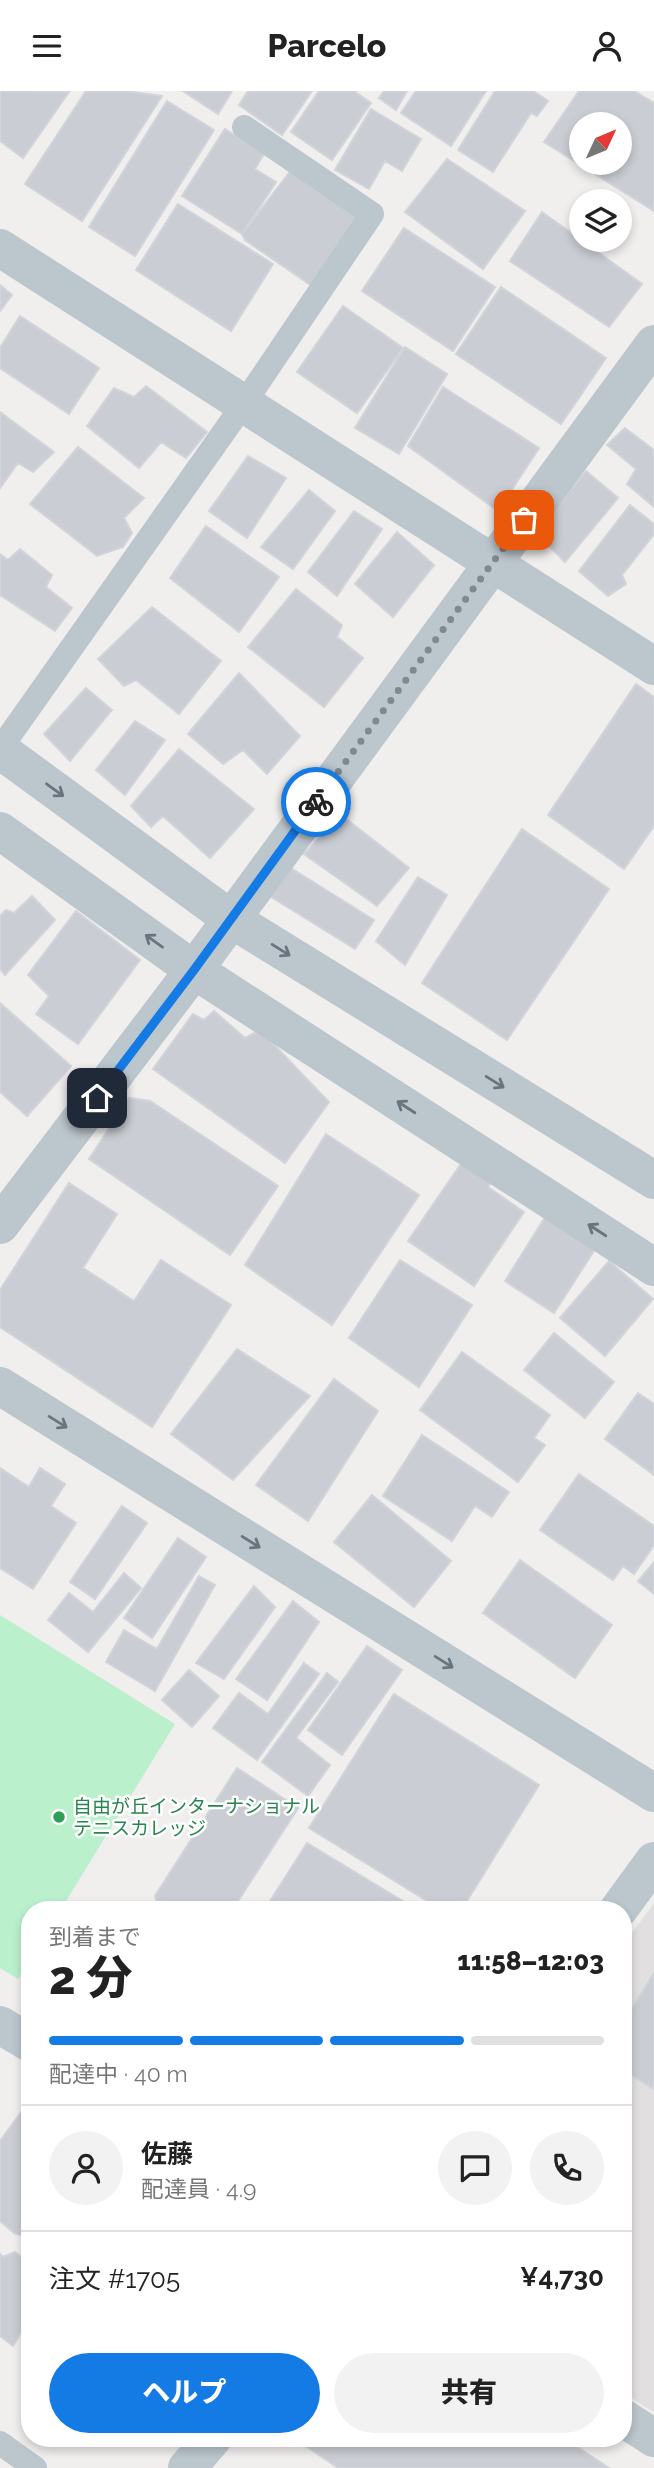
<!DOCTYPE html>
<html lang="ja">
<meta charset="utf-8">
<style>
body{margin:0;font-family:Raleway,"Noto Sans JP",sans-serif;background:#f2f2f2;color:#222;height:100vh;display:flex;flex-direction:column;font-size:26px;white-space:nowrap}
*{box-sizing:border-box;margin:0}
p{font-size:23px;color:#767676}
.icon{flex:none;width:38px;height:38px;fill:none;stroke:currentColor;stroke-width:2;stroke-linecap:round;stroke-linejoin:round}
.map{position:relative;flex:1;overflow:hidden}
.side{position:absolute;left:21px;top:1810px;width:611px;height:546px;display:flex;flex-direction:column;background:#fff;border-radius:28px;box-shadow:0 4px 10px #0003}
.side>*{flex:none}
.needle{width:46px;rotate:46deg}
.fabs{position:absolute;left:569px;top:21px;display:grid;gap:14px}
.fabs a{display:grid;place-items:center;width:63px;height:63px;border-radius:50%;background:#fff;box-shadow:0 4px 10px #0003;font-size:35px}
.pin{position:absolute;display:grid;place-items:center;width:60px;height:60px;color:#fff;margin:-30px;border-radius:14px;box-shadow:0 4px 10px #0006}
.courier{position:absolute;display:grid;place-items:center;width:70px;height:70px;margin:-35px;border:5px solid #147ae4;border-radius:50%;background:#fff;color:#222;box-shadow:0 2px 9px #0007}
.headline em{font-style:normal;font-weight:800}
.headline div{display:flex;flex-direction:column-reverse}
.headline{display:flex;align-items:center;justify-content:space-between;height:119px;padding:0 28px}
h1{font-size:46px;font-weight:800;line-height:52px}
.bar{display:grid;grid-template-columns:repeat(4,1fr);gap:10px 7px;align-content:center;height:84px;padding:0 28px}
.bar i{height:9px;border-radius:5px;background:#e0e0e0}
.bar .on{background:#147ae4}
.bar p{grid-column:span 4}
.line{display:flex;align-items:center;gap:18px;padding:0 28px;border-top:2px solid #e0e0e0}
.line div{flex:1}
.round{display:grid;place-items:center;flex:none;width:74px;height:74px;border-radius:37px;background:#f2f2f2}
.button{display:flex;gap:14px;margin-top:auto;padding:14px 28px}
.button a{flex:1;height:80px;border-radius:42px;background:#147ae4;color:#fff;font-size:28px;font-weight:800;line-height:80px;text-align:center}
.button a+a{background:#f2f2f2;color:#222}
header{display:flex;justify-content:space-between;align-items:center;height:91px;padding:0 28px;background:#fff;font-size:32px;font-weight:800}
.map>svg:first-child{display:block}
</style>
<header><svg class="icon" aria-label="menu" viewBox="0 0 24 24"><path d="M4 6h16M4 12h16M4 18h16"/></svg>Parcelo<svg class="icon" aria-label="person" viewBox="0 0 24 24"><circle cx="12" cy="8" r="4"/><path d="M4 21q1-7 8-7t8 7"/></svg></header>
<div class="map">
<svg width="654" height="2377" viewBox="0 0 654 2377">
<rect width="100%" height="100%" fill="#f1eeee"/>
<path fill="#e2dfe0" d="M654,1812v509l-31,-19v-448z"/>
<path fill="#baf0cc" d="M0,1524l175,109 -114,185h-31v50l-12,20 -18,-11z"/>
<path fill="#cacdd3" stroke="#d1d4da" stroke-width="2" fill-rule="evenodd" d="M0,0l69,1 -46,66 -23,-17z
M86,0h39l37,5 -80,125 -57,-37z
M183,0h49l-14,23z
M248,0h64l-30,44 -43,-30z
M319,0h35l17,12 -39,57 -41,-28z
M384,0h23l-11,19 -17,-12z
M416,0h70l-35,55 -50,-33z
M495,0h38l15,10 -11,15 -6,-3 -38,59 -35,-22z
M579,0h55l20,12v108l-110,-69zM581,33h39v39h-39z
M167,10l47,29 -79,126 -46,-29z
M371,18l50,30 -19,32 -17,-10 -16,28 -34,-19z
M225,38l39,25 -9,15 21,13 -34,52 -60,-38z
M447,68l78,52 -42,58 -78,-57z
M292,78l71,47 -48,72 -70,-48 -3,-6z
M178,113l95,60 -42,67 -95,-61z
M542,121l100,72 -33,43 -99,-66z
M404,137l91,59 -42,64 -91,-60z
M0,194l12,10 -12,16z
M501,196l105,71 -45,66 -105,-70z
M343,215l60,42 -46,65 -60,-41z
M20,225l79,52 -30,46 -69,-46v-20z
M405,256l42,27 -48,80 -44,-26z
M146,295l61,46 -21,26 -25,-16 -22,26 -52,-42 27,-38 20,9z
M443,296l96,61 -41,63 -90,-65z
M0,321l54,40 -21,20 -15,-9 -18,25z
M625,337l29,22v57l-27,-23 9,-15 -29,-24z
M78,356l66,51 -20,20 8,15 -9,14 -26,9 -67,-52z
M248,365l38,22 -39,60 -38,-27z
M586,380l32,27 -53,64 -24,-24v-12z
M309,399l26,21 -42,58 -32,-22z
M630,414l24,19v10l-32,41 4,9 -18,12 -29,-25z
M354,420l28,18 -45,67 -29,-24z
M206,435l73,51 -40,55 -69,-54z
M397,441l37,33 -41,52 -38,-33z
M20,458l32,26 -6,12 26,21 -17,23 -55,-36v-41l8,6z
M296,498l46,36 -5,12 26,21 -39,49 -76,-60z
M152,516l69,54 -42,53 -43,-34 -12,6 -26,-27z
M239,582l61,63 -33,38 -24,-24 -20,14 -35,-30z
M636,593l18,13v129l-30,43 -76,-54z
M86,597l26,22 -42,51 -26,-27z
M135,630l30,19 -40,55 -29,-25z
M179,658l75,60 -44,49 -47,-42 -12,11 -20,-21z
M340,723l69,54 -32,38 -73,-52z
M522,738l87,60 -102,151 -85,-57z
M286,774l88,55 -19,29 -87,-54z
M418,786l29,18 -42,70 -29,-24z
M32,805l23,24 -50,55 -5,-6v-53l6,-6 8,3z
M76,820l64,49 -62,84 -42,-30 13,-18 -21,-21z
M0,912l71,63 -44,50 -27,-24z
M214,920l31,27 15,-8 69,72 -44,61 -132,-94 40,-55 11,6z
M129,1007l21,3 128,85 -48,69 -141,-96z
M326,1043l93,61 -87,130 -87,-60z
M465,1067l29,20 -6,9 36,25 -50,74 -66,-45z
M69,1092l48,31 -34,54 51,33 27,-41 70,45 -79,122 -152,-100v-37z
M549,1120l50,32 -45,70 -49,-32z
M400,1169l72,45 -53,82 -70,-49z
M609,1170l44,38 -48,57 -45,-38z
M554,1242l60,49 -29,36 -61,-48z
M237,1258l73,47 -77,84 -62,-46z
M462,1261l88,63 -16,23 11,7 -27,37 -98,-72z
M334,1288l44,32 -70,110 -52,-36z
M638,1302l16,11v71l-49,-36z
M422,1344l87,57 -17,25 -17,-11 -23,35 -69,-45z
M0,1377l29,19 11,-19 25,16 -14,22 25,17 -43,66 -33,-21z
M579,1383l75,52v19l-20,29 -11,-8 -10,14 -73,-50z
M372,1404l79,66 -37,46 -80,-65z
M122,1415l25,17 -52,76 -25,-17z
M178,1447l28,19 -54,81 -28,-20z
M520,1469l92,65 -37,53 -92,-65z
M654,1471v32l-16,-13z
M124,1482l17,15 -53,64 -40,-32 21,-27 24,19z
M199,1485l16,9 -60,106 -49,-29 18,-32 33,19z
M254,1495l21,21 -51,72 -28,-16z
M293,1510l26,21 -52,78 -31,-21z
M367,1555l35,24 -60,85 -34,-25z
M304,1572l15,11 -62,86 -44,-32 26,-35 29,21z
M189,1579l30,26 -27,31 -30,-27z
M327,1582l11,9 -42,56 34,27 -22,31 -46,-34z
M394,1603l145,91 -77,124h-22l-131,-81z
M237,1677l61,40 -65,101h-74l-4,-13z
M307,1752l109,66h-151z
M654,1882v116l-31,-19v-47z
M30,2009v138l-16,-5 -14,-12v-80z
M15,2161l15,12v53l-17,29 -13,-10v-82l3,3z
M294,2347h270l45,30h-271z"/>
<g fill="none" stroke-linecap="round" stroke-linejoin="round">
<path stroke="#bbc6cd" stroke-width="24" d="M0,658l243,-344 129,-191 -128,-87
M0,2352l35,25"/>
<path stroke="#bbc6cd" stroke-width="38" d="M0,157l654,418
M0,659l231,169 423,261
M0,740l194,139 460,297
M0,1134l194,-255 460,-626
M0,1295l654,407
M619,1818l35,-48
M0,1934l30,18
M623,2327l31,20
M187,2377l26,-30"/>
</g>
<defs><path id="oneway-shaft" d="M-6 0H5M1.5-3L5.5 0L1.5 3" fill="none" stroke-width="1.6" stroke-linecap="round" stroke-linejoin="round" transform="scale(1.75)"/></defs>
<g stroke="#68757e">
<use href="#oneway-shaft" transform="translate(55 699) rotate(36)"/>
<use href="#oneway-shaft" transform="translate(154 850) rotate(-144)"/>
<use href="#oneway-shaft" transform="translate(281 859) rotate(32)"/>
<use href="#oneway-shaft" transform="translate(495 991) rotate(32)"/>
<use href="#oneway-shaft" transform="translate(406 1016) rotate(-147)"/>
<use href="#oneway-shaft" transform="translate(597 1139) rotate(-147)"/>
<use href="#oneway-shaft" transform="translate(58 1331) rotate(32)"/>
<use href="#oneway-shaft" transform="translate(251 1451) rotate(32)"/>
<use href="#oneway-shaft" transform="translate(444 1571) rotate(32)"/>
</g>
<g fill="none" stroke-linecap="round" stroke-linejoin="round">
<path stroke="#81898f" stroke-width="7" stroke-dasharray="0 12.6" d="M316,711l208,-282"/>
<path stroke="#147ae4" stroke-width="9" d="M97,1007l97,-128 122,-168"/>
</g>
<circle fill="#2e9e5b" stroke="#fff" stroke-width="2.5" cx="59" cy="1726" r="7"/>
<g text-anchor="middle" dominant-baseline="central" stroke-width="5" stroke-linejoin="round" paint-order="stroke">
<g font-size="19" fill="#27864d" stroke="#fff" text-anchor="start">
<text x="73" y="1715">自由が丘インターナショナル<tspan x="73" dy="22">テニスカレッジ</tspan></text>
</g>
</g>
</svg>
<div class="fabs">
<a><svg class="needle" viewBox="-14 -14 28 28"><path d="M0-13l5 13h-10z" fill="#e53935"/><path d="M0 13l5-13h-10z" fill="#767676"/></svg></a>
<a><svg class="icon" aria-label="layers" viewBox="0 0 24 24"><path d="M12 4l9 5-9 5-9-5zM3 14l9 5 9-5"/></svg></a>
</div>
<div class="pin" style="left:524px;top:429px;background:#ea580c"><svg class="icon" aria-label="bag" viewBox="0 0 24 24"><path d="M5 8h14l-1 12H6zM9 8a3 3 0 0 1 6 0"/></svg></div>
<div class="pin" style="left:97px;top:1007px;background:#1f2937"><svg class="icon" aria-label="home" viewBox="0 0 24 24"><path d="M3 11l9-7 9 7M6 9v11h12V9"/></svg></div>
<div class="courier" style="left:316px;top:711px"><svg class="icon" aria-label="bike" viewBox="0 0 24 24"><circle cx="6" cy="16" r="4"/><circle cx="18" cy="16" r="4"/><path d="M6 16l4-8h5l3 8M10 8l3 8H6M13 5h3"/></svg></div>
<section class="side">
<div class="headline"><div><h1>2 分</h1><p>到着まで</p></div><em>11:58–12:03</em></div>
<div class="bar"><i class="on"></i><i class="on"></i><i class="on"></i><i></i><p>配達中 · 40 m</p></div>
<div class="line" style="height:126px"><a class="round"><svg class="icon" aria-label="person" viewBox="0 0 24 24"><circle cx="12" cy="8" r="4"/><path d="M4 21q1-7 8-7t8 7"/></svg></a><div><b>佐藤</b><p>配達員 · 4.9</p></div><a class="round"><svg class="icon" aria-label="chat" viewBox="0 0 24 24"><path d="M4 5h16v11H9l-5 4z"/></svg></a><a class="round"><svg class="icon" aria-label="phone" viewBox="0 0 24 24"><path d="M5 4h4l2 5-3 2q2 4 5 5l2-3 5 2v4C11 20 4 13 5 4z"/></svg></a></div>
<div class="line" style="height:91px"><div>注文 #1705</div><b>¥4,730</b></div>
<div class="button"><a>ヘルプ</a><a>共有</a></div>
</section>
</div>
